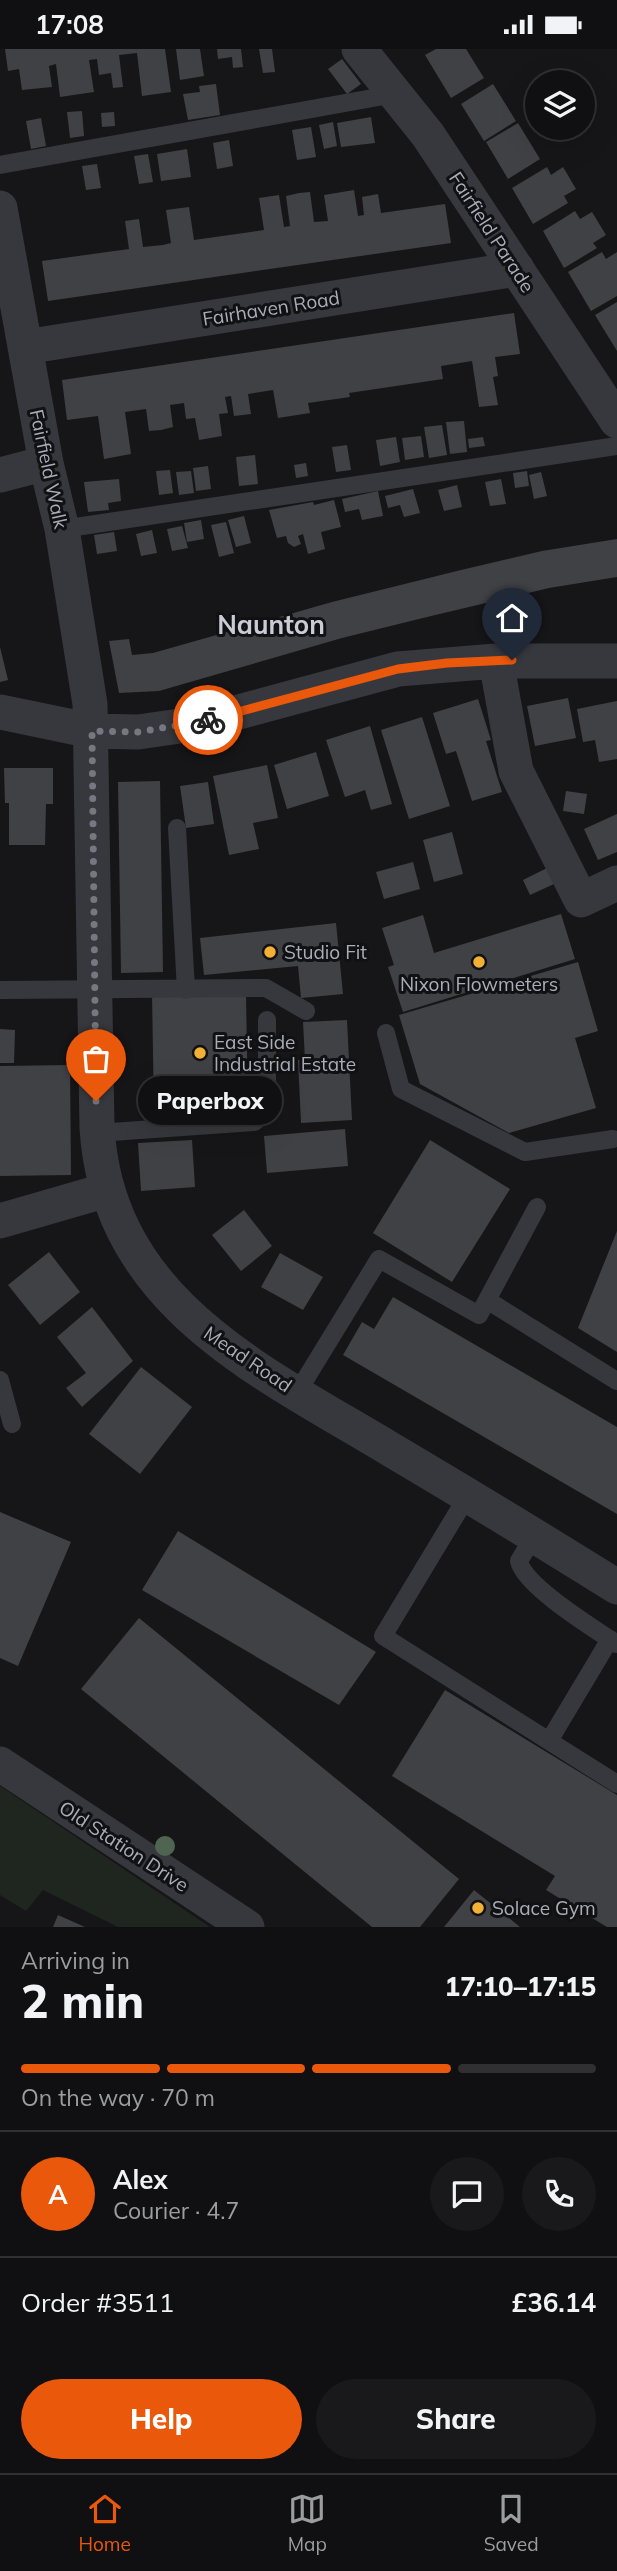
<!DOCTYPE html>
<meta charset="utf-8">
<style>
body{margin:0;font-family:Mulish,sans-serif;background:#19191b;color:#f1f3f6;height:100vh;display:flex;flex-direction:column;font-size:26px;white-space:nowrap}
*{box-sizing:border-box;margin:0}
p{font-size:23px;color:#9c9d9f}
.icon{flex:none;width:38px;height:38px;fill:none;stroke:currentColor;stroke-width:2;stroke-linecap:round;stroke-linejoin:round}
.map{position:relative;height:1878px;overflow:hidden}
.details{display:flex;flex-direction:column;background:#101012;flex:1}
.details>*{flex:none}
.fabs{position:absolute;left:525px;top:21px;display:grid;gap:14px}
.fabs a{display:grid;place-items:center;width:70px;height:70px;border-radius:50%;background:#101012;box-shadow:0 7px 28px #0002,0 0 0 2px #303032;font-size:35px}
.pin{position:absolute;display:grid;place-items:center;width:60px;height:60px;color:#fff;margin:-72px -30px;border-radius:50% 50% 50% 0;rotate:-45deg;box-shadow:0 0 7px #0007}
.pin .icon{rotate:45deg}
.courier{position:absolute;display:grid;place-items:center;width:70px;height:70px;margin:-35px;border:5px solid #ea580c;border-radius:50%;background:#fff;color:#222;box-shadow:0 2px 9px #0007}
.bubble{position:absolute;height:49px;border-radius:24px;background:#101012;box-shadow:0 7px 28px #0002,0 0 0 2px #303032;font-size:23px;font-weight:800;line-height:49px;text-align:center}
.overview em{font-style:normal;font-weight:800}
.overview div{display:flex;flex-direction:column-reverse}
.overview{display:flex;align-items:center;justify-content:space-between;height:119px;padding:0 21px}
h1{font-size:46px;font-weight:800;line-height:52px}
.bar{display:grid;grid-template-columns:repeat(4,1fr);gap:10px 7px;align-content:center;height:84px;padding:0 21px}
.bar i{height:9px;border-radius:5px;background:#303032}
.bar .on{background:#ea580c}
.bar p{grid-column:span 4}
.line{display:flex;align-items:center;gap:18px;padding:0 21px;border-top:2px solid #303032}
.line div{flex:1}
.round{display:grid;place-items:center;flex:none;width:74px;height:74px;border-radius:37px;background:#19191b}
.action{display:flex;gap:14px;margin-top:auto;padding:14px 21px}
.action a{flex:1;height:80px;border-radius:42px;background:#ea580c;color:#fff;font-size:28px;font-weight:800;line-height:80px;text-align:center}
.action a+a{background:#19191b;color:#f1f3f6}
.status{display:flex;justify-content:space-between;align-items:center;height:49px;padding:0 35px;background:#101012;direction:ltr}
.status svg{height:19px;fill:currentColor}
.menu{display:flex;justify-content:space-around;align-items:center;height:98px;border-top:2px solid #303032;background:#101012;font-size:19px;color:#9c9d9f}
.menu a{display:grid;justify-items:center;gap:4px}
.menu .on{color:#ea580c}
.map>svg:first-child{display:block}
</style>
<div class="status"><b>17:08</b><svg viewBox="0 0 49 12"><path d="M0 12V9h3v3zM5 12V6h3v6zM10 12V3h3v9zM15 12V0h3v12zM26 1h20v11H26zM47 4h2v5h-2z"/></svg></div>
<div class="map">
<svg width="617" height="1878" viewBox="0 0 617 1878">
<rect width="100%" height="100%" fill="#161618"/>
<path fill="#1e261f" d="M0,1737l210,141h-92l-75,-37 -17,21 -26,-16z"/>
<path fill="#404145" d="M5,0h160l6,43 -29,4 -5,-43 -18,2 4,32 -10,1 -2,-15 -12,2 -2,-16 -8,1 5,32 -34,5 -4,-33 -7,2 3,21 -30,3 -3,-21 -11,2z
M176,0h24l4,27 -24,4z
M217,0h24l2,18 -10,1 -1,-11 -14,2z
M259,0h13l3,23 -12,1z
M436,0h30l18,29 -33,20 -26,-43z
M342,10l19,25 -14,10 -19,-25z
M216,35l4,31 -32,5 -5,-26 17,-2 -1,-6z
M493,35l23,37 -32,20 -23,-37z
M82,62l2,25 -14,2 -3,-26z
M114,63l1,14 -13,1 -1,-14z
M371,68l4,26 -34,4 -4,-24z
M41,69l5,28 -15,3 -5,-28z
M333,73l4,24 -13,3 -5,-24z
M518,74l22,36 -32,20 -22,-37z
M311,78l5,30 -19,3 -5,-30z
M229,91l4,26 -16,3 -4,-26z
M187,100l4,28 -30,4 -4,-27z
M148,105l5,28 -14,2 -5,-28z
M97,115l4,24 -15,2 -4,-24z
M547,118l4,8 12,-8 13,22 -12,7 4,7 -35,21 -21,-36z
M354,141l4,26 6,-1 -2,-18 16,-3 3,19 64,-9 6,39 -403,58 -6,-40 87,-12 -4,-28 14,-2 4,28 20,-2 8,-2 -5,-33 23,-3 5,33 70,-10 -5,-32 20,-3 5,32 6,-1 -4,-30 13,-3 11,-1 4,30 14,-1 -4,-26z
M575,162l5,8 12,-7 14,23 -13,8 4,5 -33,20 -21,-37z
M602,203l4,7 11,-7v44l-26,15 -23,-39z
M617,253v49l-22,-36z
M514,264l6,41 -25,3 3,19 -5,1 5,28 -19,2 -7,-46 -31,5 2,13 -94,14 1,4 -42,6 2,10 -32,5 -5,-28 -25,4 3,20 -17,2 -3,-20 -6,1 3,16 -9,1 3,22 -23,4 -4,-22 -9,1 -2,-16 -14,2 3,22 -12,3 -12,1 -3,-22 -21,3 6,42 -27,5 -6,-43 -31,4 -5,-40z
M464,372l3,31 -17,2 -4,-32z
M442,376l5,30 -18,3 -5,-31z
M421,387l3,21 -19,3 -3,-22z
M396,388l4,25 -20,4 -4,-26z
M483,388l2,9 -16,2 -1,-9z
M347,396l4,25 -15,2 -4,-25z
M255,406l3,29 -19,2 -3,-29z
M306,414l2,13 -12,2 -2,-13z
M208,417l3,23 -15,2 -3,-23z
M170,421l3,23 -14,2 -3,-24z
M191,422l3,22 -15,2 -3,-23z
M527,422l2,15 -14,2 -2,-15z
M541,423l6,24 -13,3 -5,-24z
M119,430l2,22 -13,2 1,7 -21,2 -4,-30z
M501,430l5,25 -16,2 -5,-24z
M457,436l5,22 -18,4 -6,-21z
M413,440l7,24 -16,4 -4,-12 -12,3 -3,-12z
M378,442l5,25 -21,4 -3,-11 -14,3 -3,-13z
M334,451l7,27 -20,5 4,17 -17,5 -5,-20 -5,2 3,8 -7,3 -6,-4 -2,-7 -9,2 -8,-28 44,-8 1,3z
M244,467l7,27 -15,4 -8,-27z
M201,471l3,19 -17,3 -3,-19z
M226,473l8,31 -15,4 -8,-32z
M182,477l6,22 -16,3 -5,-22z
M152,481l5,23 -16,3 -5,-22z
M114,483l3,19 -20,3 -3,-19z
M617,490v38l-68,11 -122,29 -85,21 -183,53 -40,2 -10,-52 20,-2 3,16 21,-2 179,-51 129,-32 81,-19z
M0,598l8,33 -8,2z
M568,649l8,40 -41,8 -8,-40z
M478,650l13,41 -5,1 16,51 -30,9 -16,-50 -10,3 -13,-41z
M617,652v58l-18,3 -4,-22 -12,2 -6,-33z
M422,668l28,89 -41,13 -28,-89z
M370,677l22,78 -21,6 -6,-20 -20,7 -19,-57z
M316,703l13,44 -42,13 -13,-44z
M267,716l11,53 -25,5 6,26 -30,6 -16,-79z
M4,719h49v36h-7l-1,41h-36v-42h-4z
M160,732l3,191 -42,1 -3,-191z
M208,733l6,42 -28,4 -6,-42z
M566,742l21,3 -3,20 -21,-3z
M617,765v38l-19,8 -14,-31z
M452,783l11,42 -29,8 -11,-42z
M413,813l7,27 -36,10 -8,-27z
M547,819l7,16 -24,11 -7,-15z
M561,865l14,45 -172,53 -15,-45 6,-2 -12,-37 41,-13 11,38z
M336,874l7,71 -42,4 -3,-32 -94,9 -4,-37z
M578,913l20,69 -23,7 21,70 -87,25 -89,-49 -21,-69z
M246,944l2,119 -94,1 -2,-119z
M347,971l5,100 -51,3 -3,-63h7l-2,-38z
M0,980l15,1 -1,33h-14z
M70,1016l1,110 -71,1v-110z
M345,1080l3,37 -81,7 -3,-37z
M192,1091l3,47 -54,4 -3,-48z
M430,1091l80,49 -58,93 -79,-49z
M244,1161l28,36 -31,25 -29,-36z
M617,1182v121l-39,-24z
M49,1203l31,40 -40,33 -32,-40z
M280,1204l43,24 -20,33 -42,-23z
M393,1248l224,130v87l-274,-159 19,-33 12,7z
M92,1258l41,54 -51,46 -16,-19 20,-15 -29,-36z
M141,1318l51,40 -52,67 -51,-40z
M0,1463l71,30 -53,124 -18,-8z
M178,1482l198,121 -37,53 -197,-115z
M139,1569l320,261 -39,48h-48l-291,-238z
M445,1641l172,105v132h-10l-61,-37 9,-14 -163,-100z
M474,1841l46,37h-76z
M58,1866l27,12h-32z"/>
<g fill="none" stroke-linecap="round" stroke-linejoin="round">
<path stroke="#37383d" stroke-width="18" d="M0,116l395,-71
M62,480l555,-83
M177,779l9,162
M0,941l266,-2 40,23
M386,984l15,56 124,63 88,-13
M97,1084l157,-11 13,-10v-92
M487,1251l130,81
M0,1331l12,44
M297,1344l82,-134 100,56 58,-108
M468,1446l-85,141 234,148
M534,1487l-15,25c5,25 76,68 98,83
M549,1692l61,-102"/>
<path stroke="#37383d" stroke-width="35" d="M359,0l69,86 189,286
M0,159l46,255 16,66 28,175 7,424c11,174 162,242 293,321 76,45 152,91 227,138
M25,298l492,-78
M0,426l46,-12
M496,612l20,110 65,129 36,-17
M0,663l92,19 46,1 56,-8 204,-55 98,-8h121
M0,1172l107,-31
M0,1715l247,163"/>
</g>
<circle fill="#506452" cx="165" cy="1797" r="10"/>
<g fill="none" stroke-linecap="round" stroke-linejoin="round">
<path stroke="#757880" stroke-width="7" stroke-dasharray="0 12.6" d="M96,1052l-4,-370 46,1 70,-12"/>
<path stroke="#ea580c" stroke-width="9" d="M208,671l190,-51 49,-6 65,-3"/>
</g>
<g fill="#f2b134" stroke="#111113" stroke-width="2.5">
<circle cx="270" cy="903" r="7"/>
<circle cx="479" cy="913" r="7"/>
<circle cx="200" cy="1004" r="7"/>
<circle cx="478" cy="1859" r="7"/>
</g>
<g text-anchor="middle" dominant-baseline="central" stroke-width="6" stroke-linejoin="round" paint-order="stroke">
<g font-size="19" fill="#a8adb8" stroke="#111113">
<text transform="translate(492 183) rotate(57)">Fairfield Parade</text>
<text transform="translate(271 259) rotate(-9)">Fairhaven Road</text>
<text transform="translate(49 420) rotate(78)">Fairfield Walk</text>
<text transform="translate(248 1310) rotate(34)">Mead Road</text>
<text transform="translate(124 1797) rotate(33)">Old Station Drive</text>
</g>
<g font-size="19" fill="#a8adb8" stroke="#111113" text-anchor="start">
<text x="284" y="903">Studio Fit</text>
<text x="479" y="935" text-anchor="middle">Nixon Flowmeters</text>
<text x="214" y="993">East Side<tspan x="214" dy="22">Industrial Estate</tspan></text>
<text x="492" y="1859">Solace Gym</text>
</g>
<g font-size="26" font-weight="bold" fill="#c9ccd4" stroke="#111113">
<text x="271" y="575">Naunton</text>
</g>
</g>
</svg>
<div class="fabs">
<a><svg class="icon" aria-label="layers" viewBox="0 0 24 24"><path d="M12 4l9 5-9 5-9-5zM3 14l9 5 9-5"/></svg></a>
</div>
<div class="pin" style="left:96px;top:1052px;background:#ea580c"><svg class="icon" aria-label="bag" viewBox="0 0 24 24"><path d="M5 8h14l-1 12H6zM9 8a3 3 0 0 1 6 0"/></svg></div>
<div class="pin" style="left:512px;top:611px;background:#1f2937"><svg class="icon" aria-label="home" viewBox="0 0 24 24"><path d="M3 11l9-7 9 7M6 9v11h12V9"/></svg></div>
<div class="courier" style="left:208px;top:671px"><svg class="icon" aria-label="bike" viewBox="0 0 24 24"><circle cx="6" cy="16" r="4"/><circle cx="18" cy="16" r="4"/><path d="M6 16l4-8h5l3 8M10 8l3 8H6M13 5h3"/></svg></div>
<div class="bubble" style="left:138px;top:1027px;width:144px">Paperbox</div>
</div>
<section class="details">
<div class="overview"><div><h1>2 min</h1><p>Arriving in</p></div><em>17:10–17:15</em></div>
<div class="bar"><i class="on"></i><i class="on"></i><i class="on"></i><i></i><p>On the way · 70 m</p></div>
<div class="line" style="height:126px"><b class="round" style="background:#ea580c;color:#fff">A</b><div><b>Alex</b><p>Courier · 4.7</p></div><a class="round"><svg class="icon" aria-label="chat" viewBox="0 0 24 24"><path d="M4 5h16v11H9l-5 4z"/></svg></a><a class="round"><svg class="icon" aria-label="phone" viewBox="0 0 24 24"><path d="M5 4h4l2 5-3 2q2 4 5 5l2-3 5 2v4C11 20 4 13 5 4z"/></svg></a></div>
<div class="line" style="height:91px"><div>Order #3511</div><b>£36.14</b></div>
<div class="action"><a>Help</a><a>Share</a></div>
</section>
<nav class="menu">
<a class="on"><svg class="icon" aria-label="home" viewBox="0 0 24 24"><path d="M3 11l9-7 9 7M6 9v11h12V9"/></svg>Home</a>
<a><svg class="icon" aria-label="map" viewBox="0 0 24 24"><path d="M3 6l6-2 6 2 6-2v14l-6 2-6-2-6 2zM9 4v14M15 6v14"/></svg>Map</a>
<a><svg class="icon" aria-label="saved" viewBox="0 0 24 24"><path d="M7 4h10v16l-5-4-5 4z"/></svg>Saved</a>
</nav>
